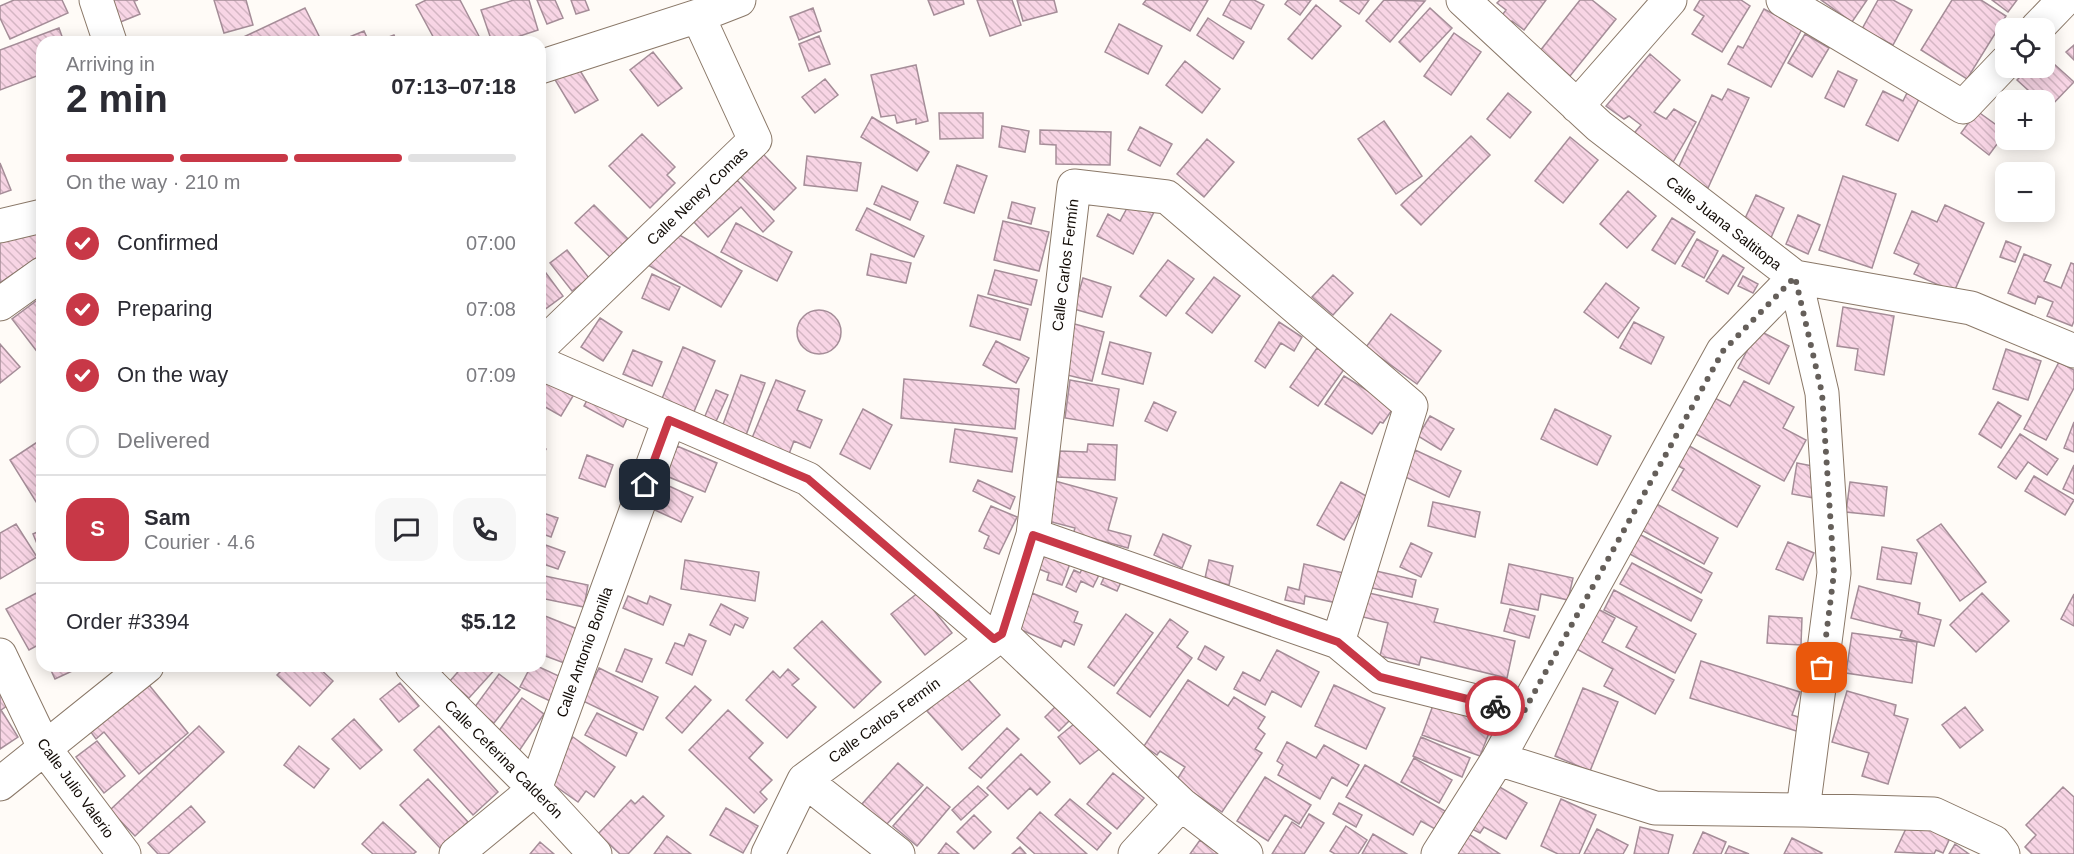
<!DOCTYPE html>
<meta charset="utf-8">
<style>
body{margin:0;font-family:Helvetica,sans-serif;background:#f7f7f7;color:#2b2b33;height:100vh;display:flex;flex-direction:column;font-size:22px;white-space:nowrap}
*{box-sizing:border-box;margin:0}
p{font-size:20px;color:#7c7c81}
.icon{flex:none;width:33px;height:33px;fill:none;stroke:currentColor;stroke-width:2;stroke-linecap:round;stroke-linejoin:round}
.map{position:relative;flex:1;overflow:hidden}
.panel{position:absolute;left:36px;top:36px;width:510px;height:636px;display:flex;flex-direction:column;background:#fff;border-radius:18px;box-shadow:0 3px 15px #0003}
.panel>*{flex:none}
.buttons{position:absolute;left:1995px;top:18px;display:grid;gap:12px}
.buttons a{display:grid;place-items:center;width:60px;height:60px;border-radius:12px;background:#fff;box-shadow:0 3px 15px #0003;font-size:30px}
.pin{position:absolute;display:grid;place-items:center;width:51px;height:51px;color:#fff;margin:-26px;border-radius:12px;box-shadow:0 3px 9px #0006}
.courier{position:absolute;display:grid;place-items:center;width:60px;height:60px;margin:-30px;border:4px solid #c83847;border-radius:50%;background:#fff;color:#222;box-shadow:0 2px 8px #0007}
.headline em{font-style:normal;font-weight:700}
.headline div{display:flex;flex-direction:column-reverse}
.headline{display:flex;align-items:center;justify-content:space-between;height:102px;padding:0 30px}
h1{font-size:39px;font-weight:700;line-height:45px}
.bar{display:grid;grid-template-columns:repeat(4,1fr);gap:9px 6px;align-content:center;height:72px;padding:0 30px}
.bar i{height:8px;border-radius:4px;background:#e1e1e2}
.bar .active{background:#c83847}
.bar p{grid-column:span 4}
.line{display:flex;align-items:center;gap:15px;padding:0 30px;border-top:2px solid #e1e1e2}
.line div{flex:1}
.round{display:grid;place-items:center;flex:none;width:63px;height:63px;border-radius:18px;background:#f7f7f7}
ol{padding:0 30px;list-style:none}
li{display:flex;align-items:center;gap:18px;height:66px}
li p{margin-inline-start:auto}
li .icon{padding:6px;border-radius:50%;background:#c83847;color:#fff;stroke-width:4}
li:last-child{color:#7c7c81}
li i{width:33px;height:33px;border:3px solid #e1e1e2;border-radius:50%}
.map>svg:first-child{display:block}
</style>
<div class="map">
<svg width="2074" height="854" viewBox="0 0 2074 854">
<defs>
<pattern id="building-back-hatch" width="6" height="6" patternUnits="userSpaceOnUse" patternTransform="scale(1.5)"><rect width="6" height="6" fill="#f8d5e5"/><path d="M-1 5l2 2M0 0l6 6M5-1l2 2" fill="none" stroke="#d4b6c3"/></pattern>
</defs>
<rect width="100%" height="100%" fill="#fffbf7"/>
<path fill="url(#building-back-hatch)" stroke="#a58d98" stroke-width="1.5" d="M14,0h48l6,13 -58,26 -10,-21v-12z
M108,0h30l-4,1 6,13 -22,9z
M214,0h32l7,25 -29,8z
M426,0h34l21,40 -5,2h-40l-20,-37z
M514,0h15l9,30 -36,12h-10l-11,-32z
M537,0h18l8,18 -16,6z
M571,0h14l4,10 -13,4z
M928,0h35l1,4 -30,11z
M977,0h35l9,25 -31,11z
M1017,0h37l3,12 -34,9z
M1146,0h62l-18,31 -47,-27z
M1231,0h23l10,5 -13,24 -28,-14z
M1288,0h23l-11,15 -15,-11z
M1341,0h28l-10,14 -19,-13z
M1384,0l41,1 -35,41 -24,-21z
M1500,0h46l-22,30 -12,-9 -3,4 -9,-7 6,-8 -9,-7z
M1580,0h12l24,19 -46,57 -30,-25z
M1700,0h41l9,6 -28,46 -30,-18 12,-18 -10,-6z
M1821,0h46l-15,22z
M1878,0h15l19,10 -19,35 -31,-16z
M1952,0h29l25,16 -39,63 -46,-29z
M1992,0h25l-9,12z
M1316,5l25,21 -29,33 -24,-20z
M305,8l17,34h-89z
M813,8l8,23 -22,9 -9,-23z
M1430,8l22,20 -32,34 -21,-20z
M1764,9l38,20 -31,58 -43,-23 10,-18 5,2z
M1208,18l36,24 -11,17 -36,-24z
M1119,24l43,22 -14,28 -43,-22z
M59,28l5,14h-22v32l-42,16v-40z
M364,31l5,11h-32z
M1454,33l27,19 -30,43 -27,-19z
M1805,34l24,14 -17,29 -24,-14z
M394,35l3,7h-21z
M819,36l11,28 -21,7 -10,-27z
M83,37l2,5h-15z
M2074,45v15l-8,-8z
M653,52l29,36 -24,18 -28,-36z
M1650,54l30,26 -26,32 12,7 8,-10 22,13 -24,42 -42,-26 11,-13 -12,-9 -5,3 -18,-13z
M2044,55l30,27 -26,27 -4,-3v-6h-5l-22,-20 12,-12h15z
M1185,61l35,28 -18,24 -36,-28z
M576,64l22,36 -23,13 -21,-35z
M916,65l12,56 -12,3v-5l-19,4 -2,-8 -14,2 -10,-42z
M1838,71l19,9 -13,27 -19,-9z
M825,79l13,16 -23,18 -13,-16z
M1728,89l21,9 -41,90 -32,-15 36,-78 10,5z
M1883,91l20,10 4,-8 12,6 -21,42 -32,-16z
M1508,93l23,19 -21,26 -23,-19z
M1977,111l29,21 -17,23 -28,-22z
M939,113h44v25l-43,1z
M872,117l57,35 -12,19 -56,-34z
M1384,121l38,55 -26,18 -38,-55z
M1002,126l27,5 -4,21 -26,-5z
M1140,127l32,17 -12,22 -32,-16z
M1040,130l71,2 -1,33 -54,-1v-19l-16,-1z
M642,134l33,33 -8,8 8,8 -25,25 -41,-42z
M1471,136l19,19 -69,70 -20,-20z
M1570,137l28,23 -35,43 -28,-22z
M1207,139l27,23 -30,35 -27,-23z
M763,154l33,34 -22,22 -34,-34z
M807,156l54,7 -4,28 -53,-6z
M0,163l11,27 -11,4z
M957,165l30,11 -13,37 -30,-10z
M1843,176l53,18 -24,74 -53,-18z
M737,180l37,41 -11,11 -22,-25 -33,30 -15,-16z
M882,186l36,16 -8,18 -36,-16z
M1628,191l28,25 -29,32 -27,-24z
M1756,195l28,13 -14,32 -29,-13z
M1132,199l23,11 -22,44 -36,-18 11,-22 12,7z
M1012,202l23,6 -4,16 -23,-6z
M594,205l34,34 -18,18 -35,-34z
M1945,205l39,18 -30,69 -40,-18 5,-10 -25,-11 18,-42 25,11z
M867,208l57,28 -10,21 -58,-27z
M1798,215l22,10 -12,29 -22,-10z
M1672,218l23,14 -20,32 -23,-14z
M1003,221l46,11 -10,39 -45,-11z
M736,223l56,29 -15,29 -56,-29z
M42,229v25l-42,29v-45z
M669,229l73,42 -21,36 -73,-42z
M1697,239l21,12 -14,27 -22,-12z
M2006,241l15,6 -6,15 -15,-5z
M567,250l22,28 -17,13 -22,-28z
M871,254l40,9 -5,20 -39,-8z
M2024,254l27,11 -7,16 17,7 10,-25 3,1v57l-2,5 -25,-10 6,-14 -15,-6 -3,8 -27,-11z
M1723,255l21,13 -16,26 -22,-13z
M1168,260l26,19 -28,37 -26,-20z
M540,265l23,31 -23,17z
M995,270l42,10 -6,25 -43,-11z
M652,274l28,13 -11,23 -27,-12z
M1333,275l20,18 -20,22 -21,-18z
M1743,276l15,8 -5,9 -15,-7z
M1214,277l26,19 -28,37 -26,-20z
M1083,278l28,9 -9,30 -28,-8z
M1606,283l33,25 -21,30 -34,-26z
M978,295l50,14 -8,31 -50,-14z
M40,298l2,2v58l-30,-39z
M1843,307l51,9 -10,59 -29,-5 3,-21 -21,-3z
M797 332a22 22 0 1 1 44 0a22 22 0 1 1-44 0Z
M1391,314l50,37 -24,33 -51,-37z
M600,318l22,14 -19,29 -22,-14z
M1279,322l23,15 -8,14 -13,-8 -16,25 -10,-7z
M1634,322l30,15 -13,27 -31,-16z
M1071,323l33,9 -12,49 -33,-8z
M1758,330l31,16 -20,38 -31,-16z
M996,341l33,17 -13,25 -33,-18z
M1110,342l41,11 -8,31 -41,-10z
M0,344l20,23 -20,16z
M683,347l32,14 -22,53 -32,-13z
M1317,348l28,20 -27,38 -28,-19z
M2006,349l35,12 -13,39 -35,-11z
M633,350l29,12 -10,24 -29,-12z
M2059,362l15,8v18l-28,52 -22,-11z
M741,375l24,8 -20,55 -24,-8z
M1344,376l50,31 -11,16 -3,-1 -8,12 -47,-30z
M904,379l115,10 -4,40 -114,-11z
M544,380l29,16 -12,20 -21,-12v-18z
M776,380l29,11 -8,19 25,10 -12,28 -16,-7 -5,13 -37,-16z
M1070,380l49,9 -6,37 -48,-8z
M1744,381l50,26 -11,21 23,12 -22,41 -94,-50 19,-36 21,11z
M716,390l12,5 -15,33 -11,-5z
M592,391l38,21 -7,15 -39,-21z
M1154,402l22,10 -9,19 -22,-10z
M1998,402l23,14 -20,32 -22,-14z
M863,409l29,16 -22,44 -30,-15z
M1555,409l56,27 -14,29 -56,-26z
M1430,416l24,13 -13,21 -23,-14z
M540,418l5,3 -5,11z
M2074,422v30l-10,-4z
M955,429l62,9 -5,34 -62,-10z
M2020,434l38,25 -11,16 -19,-13 -12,17 -18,-12z
M42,439v63l-4,3 -28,-45z
M1684,443l76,43 -23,41 -65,-37 12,-21 -11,-6z
M1088,444l29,1 -2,35 -57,-3 2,-26 27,1z
M540,446l6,3 -6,12z
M677,446l40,17 -12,29 -41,-17z
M1415,450l46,21 -12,26 -46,-21z
M587,455l26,10 -8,22 -26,-9z
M1797,463l21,4 -4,31 -22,-4z
M2074,465v29l-11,-5z
M2034,476l40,24 -9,15 -40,-24z
M978,480l37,17 -5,12 -37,-18z
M658,481l35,16 -12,25 -35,-16z
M1055,481l62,17 -9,32 23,6 -3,12 -44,-12 -12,2 3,-10 -31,-8z
M1341,482l27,15 -24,43 -27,-15z
M1850,482l37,5 -3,29 -38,-4z
M1433,502l47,10 -5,25 -47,-11z
M1653,502l65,36 -14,26 -66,-36z
M991,506l26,11 -18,37 -15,-6 5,-12 -10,-5z
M540,512l18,6 -7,19 -11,-4z
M16,524l21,33 -37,22v-46z
M1941,524l45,58 -26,19 -43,-61z
M42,530v26l-9,-22z
M1163,534l28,12 -9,22 -28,-13z
M1639,534l73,39 -11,20 -73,-40z
M1788,542l26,11 -11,27 -27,-11z
M540,543l25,9 -7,17 -18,-6z
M1411,543l21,10 -11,24 -21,-10z
M1882,547l35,6 -6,31 -34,-5z
M1045,552l26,9 -9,24 -15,-5 2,-7 -10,-4z
M1087,559l16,8 -10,20 -12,-6 -5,11 -10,-5 8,-17 6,3z
M685,560l74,12 -4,29 -74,-12z
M1209,560l24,6 -4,19 -24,-7z
M1632,563l70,37 -11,21 -71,-37z
M1304,564l40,9 -7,30 -32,-7 -1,8 -19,-4 3,-13 11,3z
M1509,564l64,14 -5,22 -27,-6 -3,16 -37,-7z
M1109,566l16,7 -8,18 -16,-7z
M1376,571l40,9 -4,17 -40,-9z
M540,575l48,10 -4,22 -44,-9z
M1859,586l61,17 -2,11 23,6 -7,26 -34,-9 2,-6 -51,-13z
M42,590v53l-13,7 -23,-41z
M1614,590l82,44 -21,39 -49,-26 11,-20 -33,-17z
M919,592l33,41 -27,22 -34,-41z
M1032,593l46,19 -4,10 8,3 -8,20 -10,-5 -3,7 -44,-19z
M1369,593l69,16 -4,13 81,19 -8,37 -86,-21 -2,8 -39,-9 8,-33 -25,-6z
M1982,593l27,28 -33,31 -26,-27z
M2074,594v32l-13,-7z
M628,596l19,8 3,-8 21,9 -8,20 -40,-17z
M721,604l27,14 -5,10 -8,-4 -5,11 -20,-10z
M1594,607l21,11 -13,24 72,38 -19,34 -51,-28 9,-17 -40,-22z
M1510,609l25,7 -6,22 -25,-7z
M540,614l40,16 -13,34 -27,-10z
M1126,614l27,19 -39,53 -26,-19z
M1769,616l33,2 -1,27 -34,-2z
M1170,619l18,13 -11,15 15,11 -42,59 -33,-24z
M822,621l59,61 -27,26 -60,-60z
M1852,633l65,9 -5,41 -66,-10z
M689,634l17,7 -14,34 -26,-12 9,-20 9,3z
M1205,646l19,11 -8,13 -18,-11z
M625,649l27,10 -10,23 -26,-11z
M1277,650l42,22 -18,35 -29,-16 -7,14 -31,-16 9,-17 17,9z
M1701,661l99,31 -8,23 19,6 -5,13 -116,-36z
M49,666h34l-28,13z
M286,666h31l16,15 -23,25 -33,-31z
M432,666h16l-7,8z
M463,666h35l-29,32 -19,-17z
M531,666h6l24,11 -11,24 -30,-14z
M599,668l59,29 -15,33 -60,-29z
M788,669l11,10 -7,6 24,22 -29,31 -41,-38 27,-29 7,7z
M499,674l21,16 -26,33 -20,-15z
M965,676l35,39 -38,35 -35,-39z
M145,680l43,53 -49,41 -35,-42 -8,7 -9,-12z
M1188,680l40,26 6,-9 31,20 -7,11 7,6 -10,15 7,4 -40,59 -46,-31 9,-14 -25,-16 -3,4 -13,-9z
M400,683l19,23 -20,16 -19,-23z
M1334,685l51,23 -19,41 -51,-23z
M695,686l16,14 -29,33 -16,-15z
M1583,688l35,14 -28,69 -35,-15z
M6,691l7,11 -12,8 17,27 -18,12v-54z
M1847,691l49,14 -2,10 14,4 -20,65 -26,-8 7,-23 -37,-11z
M522,698l22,16 -25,37 -23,-16z
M1062,700l14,14 -17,17 -14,-14z
M1435,700l50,19 -4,11 8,3 -9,23 -58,-21z
M1965,707l18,23 -23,18 -18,-23z
M728,710l35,33 -14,15 23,22 -12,12 7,7 -13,14 -65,-63z
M597,713l40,20 -11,23 -41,-21z
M354,719l28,31 -22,19 -28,-30z
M1079,720l23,27 -22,17 -22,-27z
M199,726l25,26 -89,84 -25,-26z
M439,726l59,66 -25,23 -59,-65z
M1007,728l12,11 -38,39 -12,-10z
M573,737l42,30 -21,30 -8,-6 -8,11 -27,-19 -2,-12z
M1421,737l49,21 -8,19 -49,-21z
M97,741l28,35 -21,17 -28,-36z
M1287,742l29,16 8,-13 35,20 -12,21 -15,-9 -12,22 -42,-24 5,-10 -6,-4z
M299,746l30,23 -15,19 -30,-23z
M1021,754l29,28 -13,13 -7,-7 -22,21 -21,-21z
M1414,758l38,22 -13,23 -38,-21z
M898,763l25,22 -37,40 -24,-21z
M1365,765l80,46 -10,18 -14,-8 -8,14 -67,-38z
M1113,773l31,25 -27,31 -30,-25z
M1265,777l46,28 -12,19 -14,-9 -17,26 -31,-20z
M428,779l40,43 -28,26 -40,-43z
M1491,782l36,21 -21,36 -22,-12 -4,6 -14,-7z
M978,786l10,9 -27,25 -9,-10z
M927,787l23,20 -33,39 -24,-20z
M2063,787l11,10v57h-42l-7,-7 11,-12 -10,-10z
M643,796l21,20 -36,38h-8l-22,-20 33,-34 4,4z
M1070,799l41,34 -14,17 -42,-35z
M1561,799l35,16 -17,39h-21l-17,-8z
M1339,803l23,12 -6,12 -23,-13z
M191,806l14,16 -37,32h-10l-10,-11z
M726,808l32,18 -15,27 -33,-18z
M1040,812l47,42h-52l-18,-16z
M1309,814l15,9 -20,31h-32l20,-32 9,6z
M974,815l17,17 -17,17 -17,-17z
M1910,820l40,18 -7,15 -7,-3 -2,4 -39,-2z
M383,822l33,30 -3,2h-40l-11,-10z
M1346,826l21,14 -9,14h-23l-5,-3z
M1640,827l33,8 -5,19h-34z
M1597,829l31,16 -5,9h-39z
M1703,832l23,10 -5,12h-28z
M1467,833l33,21h-46z
M1373,834l34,20h-45z
M667,836l24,18h-37z
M1792,838l30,15 -1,1h-37z
M1200,840l19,14h-29z
M540,842l14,12h-24z
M946,843l13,11h-21z
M1955,844l14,10h-20z
M1729,846l20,8h-24z
M1020,847l6,7h-14z"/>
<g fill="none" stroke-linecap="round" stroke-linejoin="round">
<defs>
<path id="street" d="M96,0l14,42
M1463,0l136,126 196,151 176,31 103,43
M1783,0l180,107 43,-45
M2037,28l27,-28
M540,67l158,-51 41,-16
M1577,106l93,-106
M0,226l42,-10
M1795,277l27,116 12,180 -31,237
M0,304l42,-30
M540,347l215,-207 -57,-124
M540,363l268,116 186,161
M1033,535l305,107 42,35 143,36
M1002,634l179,170 65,50
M0,655l45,94 79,105
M412,666l123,123 60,65
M1498,759l157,49 148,2 131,4 60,28 9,12
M804,780l94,74
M0,784l147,-118
M456,854l79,-65 134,-369
M768,854l36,-74 198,-146 31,-99 41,-349 93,11 244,209 -73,236
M1135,854l46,-50
M1438,854l60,-95 225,-408 72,-74"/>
</defs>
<use href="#street" stroke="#8a7868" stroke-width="35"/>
<use href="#street" stroke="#fff" stroke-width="33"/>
</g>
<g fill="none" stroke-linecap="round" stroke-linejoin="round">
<path stroke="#655f5a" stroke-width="6" stroke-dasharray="0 10.8" d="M1495,706l28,7 200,-362 72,-74 27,116 12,180 -12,95"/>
<path stroke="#c83847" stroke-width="8" d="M645,485l24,-65 139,59 186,160 8,-5 31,-99 305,107 42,35 115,29"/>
</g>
<g text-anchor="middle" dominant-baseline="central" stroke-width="5" stroke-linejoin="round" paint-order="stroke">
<g font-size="15" fill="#120b06" stroke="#fff">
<text transform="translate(697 196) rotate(-44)">Calle Neney Comas</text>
<text transform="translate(1724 223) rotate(38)">Calle Juana Saltitopa</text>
<text transform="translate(1065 265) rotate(-83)">Calle Carlos Fermín</text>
<text transform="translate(584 652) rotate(-70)">Calle Antonio Bonilla</text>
<text transform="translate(884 720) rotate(-36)">Calle Carlos Fermín</text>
<text transform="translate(504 759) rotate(45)">Calle Ceferina Calderón</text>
<text transform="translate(76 788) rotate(54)">Calle Julio Valerio</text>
</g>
</g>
</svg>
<div class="buttons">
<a><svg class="icon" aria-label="locate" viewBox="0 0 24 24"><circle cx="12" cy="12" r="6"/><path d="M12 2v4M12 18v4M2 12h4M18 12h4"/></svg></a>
<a>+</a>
<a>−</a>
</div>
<div class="pin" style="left:1822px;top:668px;background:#ea580c"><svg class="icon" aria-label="bag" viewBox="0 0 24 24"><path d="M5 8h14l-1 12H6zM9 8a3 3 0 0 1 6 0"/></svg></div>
<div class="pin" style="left:645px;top:485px;background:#1f2937"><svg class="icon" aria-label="home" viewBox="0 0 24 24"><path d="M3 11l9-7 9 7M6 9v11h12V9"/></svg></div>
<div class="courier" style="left:1495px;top:706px"><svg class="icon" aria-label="bike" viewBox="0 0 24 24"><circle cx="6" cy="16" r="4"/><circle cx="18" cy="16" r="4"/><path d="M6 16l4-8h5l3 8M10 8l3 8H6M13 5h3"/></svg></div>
<section class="panel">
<div class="headline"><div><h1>2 min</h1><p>Arriving in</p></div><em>07:13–07:18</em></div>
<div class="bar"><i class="active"></i><i class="active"></i><i class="active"></i><i></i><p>On the way · 210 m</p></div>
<ol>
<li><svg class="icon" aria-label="check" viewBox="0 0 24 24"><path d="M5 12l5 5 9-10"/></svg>Confirmed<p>07:00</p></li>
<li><svg class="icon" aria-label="check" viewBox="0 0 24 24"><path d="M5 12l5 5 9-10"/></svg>Preparing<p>07:08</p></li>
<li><svg class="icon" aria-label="check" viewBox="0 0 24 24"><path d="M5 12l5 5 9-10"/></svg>On the way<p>07:09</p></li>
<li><i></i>Delivered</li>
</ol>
<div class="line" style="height:108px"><b class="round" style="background:#c83847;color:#fff">S</b><div><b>Sam</b><p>Courier · 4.6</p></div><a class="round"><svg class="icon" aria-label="chat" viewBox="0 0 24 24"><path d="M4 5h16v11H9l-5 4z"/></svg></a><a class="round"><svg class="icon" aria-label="phone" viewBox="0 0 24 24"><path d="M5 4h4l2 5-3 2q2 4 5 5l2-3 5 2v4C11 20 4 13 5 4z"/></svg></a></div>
<div class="line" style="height:78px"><div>Order #3394</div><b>$5.12</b></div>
</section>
</div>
